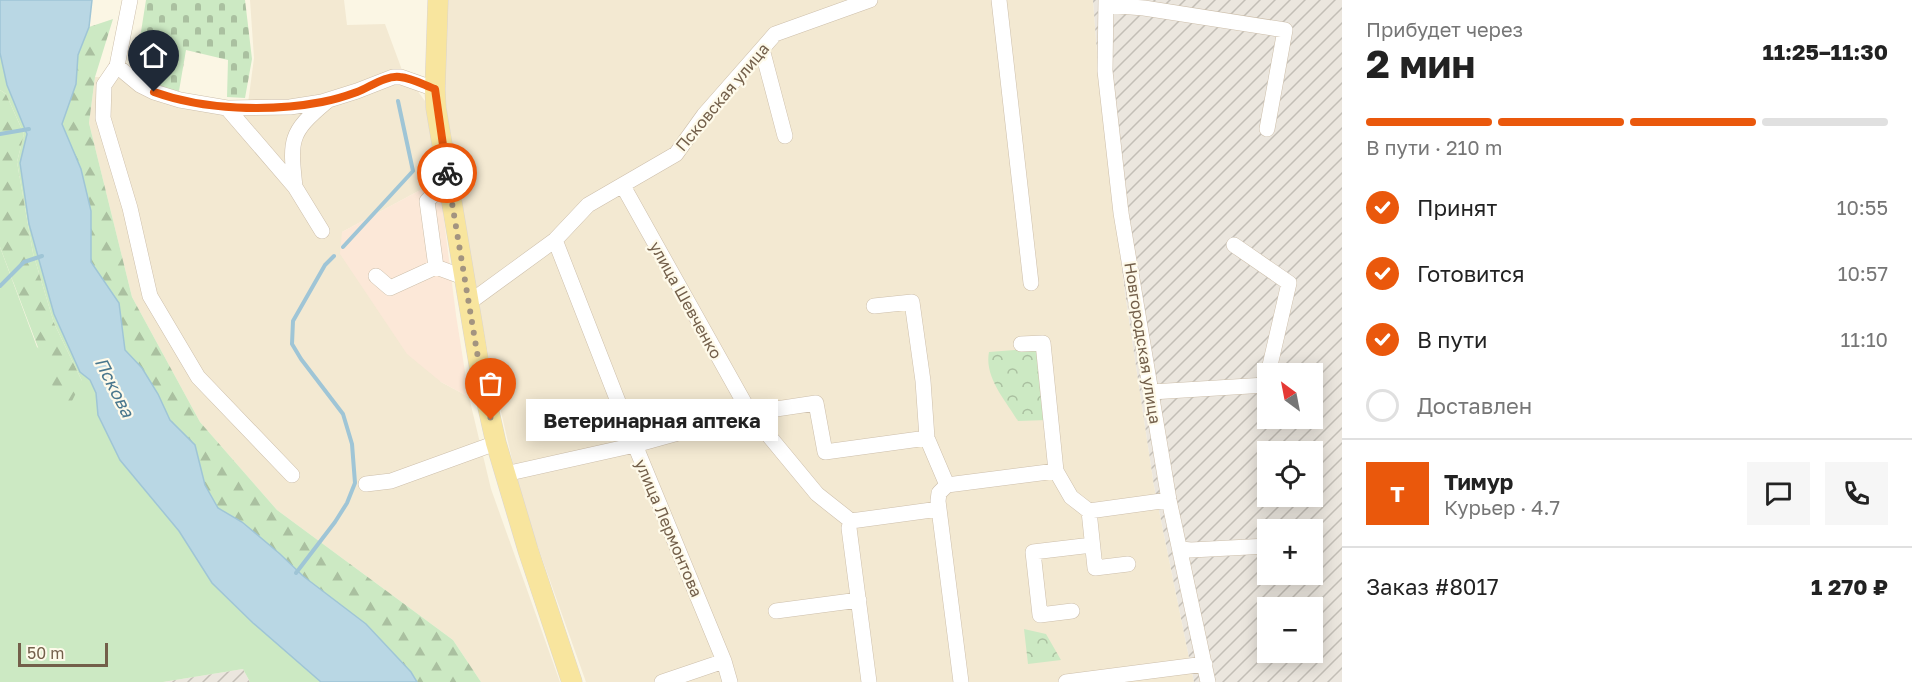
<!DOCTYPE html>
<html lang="ru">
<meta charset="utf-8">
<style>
body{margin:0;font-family:"Golos Text",sans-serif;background:#f6f6f6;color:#222;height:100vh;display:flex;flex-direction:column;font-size:22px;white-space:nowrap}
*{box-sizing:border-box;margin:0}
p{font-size:20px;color:#767676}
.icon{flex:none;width:33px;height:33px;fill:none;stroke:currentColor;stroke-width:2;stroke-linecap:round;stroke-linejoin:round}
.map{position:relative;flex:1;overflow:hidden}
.details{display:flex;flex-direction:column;background:#fff;width:570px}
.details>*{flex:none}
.needle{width:39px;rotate:328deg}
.controls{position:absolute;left:1257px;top:363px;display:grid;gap:12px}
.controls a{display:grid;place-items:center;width:66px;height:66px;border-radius:0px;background:#fff;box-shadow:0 3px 15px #0003;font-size:30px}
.scale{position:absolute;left:18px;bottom:15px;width:90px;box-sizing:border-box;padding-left:6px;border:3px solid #735f4a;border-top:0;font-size:16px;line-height:21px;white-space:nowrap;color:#735f4a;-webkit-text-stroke:4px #fefaea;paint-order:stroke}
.pin{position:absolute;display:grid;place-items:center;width:51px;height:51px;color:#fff;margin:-62px -26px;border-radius:50% 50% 50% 0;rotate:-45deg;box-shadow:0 0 6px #0007}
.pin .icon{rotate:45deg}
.courier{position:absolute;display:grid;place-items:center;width:60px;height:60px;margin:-30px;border:4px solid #ea580c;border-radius:50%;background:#fff;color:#222;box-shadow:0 2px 8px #0007}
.bubble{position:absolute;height:42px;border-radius:0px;background:#fff;box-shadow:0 3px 15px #0003;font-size:20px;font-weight:700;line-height:42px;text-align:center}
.head em{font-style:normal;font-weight:700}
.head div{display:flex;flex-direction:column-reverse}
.head{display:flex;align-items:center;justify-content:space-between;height:102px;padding:0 24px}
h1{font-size:39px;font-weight:700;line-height:45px}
.bar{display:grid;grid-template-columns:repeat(4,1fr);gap:9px 6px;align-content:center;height:72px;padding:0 24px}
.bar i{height:8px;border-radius:4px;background:#e0e0e0}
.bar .on{background:#ea580c}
.bar p{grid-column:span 4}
.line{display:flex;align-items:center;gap:15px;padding:0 24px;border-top:2px solid #e0e0e0}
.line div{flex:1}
.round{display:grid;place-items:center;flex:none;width:63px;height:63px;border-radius:0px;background:#f6f6f6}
ol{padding:0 24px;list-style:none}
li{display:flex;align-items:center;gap:18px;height:66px}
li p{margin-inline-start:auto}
li .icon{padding:6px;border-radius:50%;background:#ea580c;color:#fff;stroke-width:4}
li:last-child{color:#767676}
li i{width:33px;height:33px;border:3px solid #e0e0e0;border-radius:50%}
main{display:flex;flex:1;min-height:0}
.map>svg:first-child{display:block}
</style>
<main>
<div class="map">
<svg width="1342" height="682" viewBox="0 0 1342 682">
<defs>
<pattern id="industrial-furrows" width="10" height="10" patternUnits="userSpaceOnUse" patternTransform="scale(1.5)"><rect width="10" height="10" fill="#ebe6de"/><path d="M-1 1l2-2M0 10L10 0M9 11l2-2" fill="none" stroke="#c3beb6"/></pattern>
<pattern id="forest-firs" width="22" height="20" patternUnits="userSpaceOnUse" patternTransform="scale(1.5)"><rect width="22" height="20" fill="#cce9c3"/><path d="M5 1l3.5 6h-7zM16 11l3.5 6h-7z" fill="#aac0a0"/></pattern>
<pattern id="cemetery-stones" width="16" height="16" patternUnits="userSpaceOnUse" patternTransform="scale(1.5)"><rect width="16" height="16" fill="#cce9c3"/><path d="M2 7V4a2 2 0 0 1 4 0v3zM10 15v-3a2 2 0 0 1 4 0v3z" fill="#aac0a0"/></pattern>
<pattern id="park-crowns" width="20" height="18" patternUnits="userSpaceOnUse" patternTransform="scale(1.5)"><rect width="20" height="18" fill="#cce9c3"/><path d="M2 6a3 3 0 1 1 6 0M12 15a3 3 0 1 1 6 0" fill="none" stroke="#aac0a0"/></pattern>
</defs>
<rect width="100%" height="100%" fill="#fbf6e4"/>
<path fill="#f3e9d2" d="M250,0h94l3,25 38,-1 17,46 23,31 14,79 -97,52 99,150 28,15 22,92 69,193h-79l-28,-42 -176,-130 -77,-88 -68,-125 -43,-174 6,-46 23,1 61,28 68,5 7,-53z
M447,0h646l7,92 25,201 29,193 40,196h-608l-64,-180 -31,-133 -15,-79 -30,-184 -2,-20z"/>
<path fill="#fce8d8" d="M439,180l17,135 13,82 -28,-15 -34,-28 -67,-100 2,-22z"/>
<path fill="url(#industrial-furrows)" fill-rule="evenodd" d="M1093,0h249v682h-148l-40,-196 -29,-193 -25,-201zM1268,374h44v44h-44zM1268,452h44v44h-44zM1268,530h44v44h-44zM1268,608h44v44h-44z
M243,669l7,13h-87z"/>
<path fill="#cce9c3" d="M0,53l7,32 20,49 -7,29 9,61 25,90 26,58 10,8 7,13 1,22 22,45 59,71 33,52 41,40 68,59h-71l-7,-13 -80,13h-163v-435l37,100 45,34 -28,-58 -21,-70 -16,-91 7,-28 -18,-40 -6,-4z"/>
<path fill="url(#forest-firs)" d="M113,19l-18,58 -6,46 43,174 68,125 77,88 176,130 28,42h-64l-6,-10 -45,-48 -63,-48 -23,-22 -38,-32 -24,-14 -13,-23 -10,-40 -25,-25 -12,-26 -16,-26 -17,-18 -6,-47 -28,-41v-51l-29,-87 14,-40 2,-29 11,-28z
M0,90l6,4 18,40 -7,28 16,91 21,70 28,58 -12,24 -17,-18 -53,-140z"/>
<path fill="url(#cemetery-stones)" d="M146,0h99l7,59 -7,39 -18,-1 1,-37 -42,-10 -7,41 -19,-3 -25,-18z"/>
<path fill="url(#park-crowns)" d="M1038,348l10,72 -30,1c-12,-20 -34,-44 -29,-69z
M1024,629l22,5 15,26 -33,4z"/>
<path fill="#b9d7e4" stroke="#9fc5d6" stroke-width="1.5" d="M0,0h92l-3,27 -11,28 -2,29 -14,40 19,45 10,42v51l28,41 6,47 17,18 16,26 12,26 25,25 10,40 13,23 24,14 38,32 23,22 63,48 45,48 6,10h-96l-68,-59 -41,-40 -33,-52 -59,-71 -22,-45 -2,-22 -6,-13 -10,-8 -26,-58 -25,-90 -9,-61 7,-29 -20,-49 -7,-32z"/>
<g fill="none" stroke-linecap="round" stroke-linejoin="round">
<path stroke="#9fc5d6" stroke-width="4" d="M0,134l29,-5
M343,247l70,-76 -15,-70
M0,286l24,-24 18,-6
M296,573l39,-51 12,-19 8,-20 -3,-39 -9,-30 -42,-55 -9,-15 1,-23 32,-56 9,-9"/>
<defs>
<path id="minor" d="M130,0l-13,66 23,19 14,7 26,8 47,8 63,-1 32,-5 35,-11 36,-14h8l34,12
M999,0l32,283
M1106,0l-1,71 16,142 48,287 39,182
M1106,5l38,3 141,22 -18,99
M762,49l23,87
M117,66l-13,19 -1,33 27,90 20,88 48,81 94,98
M227,108l68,79 27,44
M623,186l127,227 67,81 34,27 88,-12
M295,187c-5,-47 -6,-54 31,-85
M555,240l80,205 89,216 6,21
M1234,245l55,38 -21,91
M436,267l30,11
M376,276l14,12 46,-21 -9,-66 6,-6 17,-8
M470,302l85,-62 33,-35 88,-51 28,-39 71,-81 95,-34
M874,306l38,-4 11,79 4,57
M1021,344l22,-1 13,128 15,26 18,14 80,-11
M1151,392l115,-7 2,-8
M505,474l130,-29 115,-32 66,-10 9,49 102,-14 20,47
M366,484l25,-3 105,-38
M1089,511l6,57 33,-4
M851,521l-2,7 20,154
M1181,549l10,1 77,-4
M776,611l83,-11
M1072,611l-32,4 -7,-63 59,-7
M662,682l62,-21
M961,682l-23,-181 1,-8 8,-8 109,-14
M1066,682l139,-18"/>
<path id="major" d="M438,0l-3,89 1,19 45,268 15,67 32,107 44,132"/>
</defs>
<use href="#minor" stroke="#cdbfab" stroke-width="16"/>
<use href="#major" stroke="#dbd5d0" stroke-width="21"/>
<use href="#minor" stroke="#fff" stroke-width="15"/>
<use href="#major" stroke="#f8e59e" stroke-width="20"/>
</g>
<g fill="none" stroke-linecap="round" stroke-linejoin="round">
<path stroke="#a39480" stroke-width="6" stroke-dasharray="0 10.8" d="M447,173l34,203 10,44"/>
<path stroke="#ea580c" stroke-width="8" d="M154,92c50,18 115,20 168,10 11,-2 24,-6 35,-10 13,-5 29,-17 43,-15 12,1 24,8 35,12l12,84"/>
</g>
<g text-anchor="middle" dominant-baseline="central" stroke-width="4.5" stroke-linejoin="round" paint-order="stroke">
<g font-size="16" fill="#735f4a" stroke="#fefaea">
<text transform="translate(722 97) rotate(-50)">Псковская улица</text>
<text transform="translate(686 300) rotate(61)">улица Шевченко</text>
<text transform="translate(1143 343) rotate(81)">Новгородская улица</text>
<text transform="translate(669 528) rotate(67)">улица Лермонтова</text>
</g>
<g font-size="18" font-style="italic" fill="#48768d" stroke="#fefaea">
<text transform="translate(115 387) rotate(63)">Пскова</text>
</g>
</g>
</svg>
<div class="controls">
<a><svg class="needle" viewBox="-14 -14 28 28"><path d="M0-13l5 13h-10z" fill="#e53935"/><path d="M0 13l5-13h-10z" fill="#767676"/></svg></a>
<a><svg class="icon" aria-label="locate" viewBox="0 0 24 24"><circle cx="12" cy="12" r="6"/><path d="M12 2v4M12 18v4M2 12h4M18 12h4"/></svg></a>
<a>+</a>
<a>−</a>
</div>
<div class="scale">50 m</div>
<div class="pin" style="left:491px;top:420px;background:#ea580c"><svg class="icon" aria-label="bag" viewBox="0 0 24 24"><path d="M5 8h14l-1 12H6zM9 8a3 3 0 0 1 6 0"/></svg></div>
<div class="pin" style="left:154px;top:92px;background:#1f2937"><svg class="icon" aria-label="home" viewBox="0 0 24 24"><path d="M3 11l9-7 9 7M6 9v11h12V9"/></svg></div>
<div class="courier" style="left:447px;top:173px"><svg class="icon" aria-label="bike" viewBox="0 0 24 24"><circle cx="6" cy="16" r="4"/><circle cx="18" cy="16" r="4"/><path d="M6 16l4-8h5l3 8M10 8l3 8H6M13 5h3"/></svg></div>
<div class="bubble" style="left:526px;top:399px;width:252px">Ветеринарная аптека</div>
</div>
<section class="details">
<div class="head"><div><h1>2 мин</h1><p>Прибудет через</p></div><em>11:25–11:30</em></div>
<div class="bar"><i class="on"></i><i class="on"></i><i class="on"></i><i></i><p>В пути · 210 m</p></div>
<ol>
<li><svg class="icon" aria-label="check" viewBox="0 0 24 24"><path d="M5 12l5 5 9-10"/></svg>Принят<p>10:55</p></li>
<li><svg class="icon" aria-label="check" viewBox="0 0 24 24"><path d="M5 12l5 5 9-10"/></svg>Готовится<p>10:57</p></li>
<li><svg class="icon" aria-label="check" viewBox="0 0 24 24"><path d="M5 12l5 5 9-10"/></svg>В пути<p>11:10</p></li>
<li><i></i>Доставлен</li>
</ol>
<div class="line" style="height:108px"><b class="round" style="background:#ea580c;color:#fff">Т</b><div><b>Тимур</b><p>Курьер · 4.7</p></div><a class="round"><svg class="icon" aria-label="chat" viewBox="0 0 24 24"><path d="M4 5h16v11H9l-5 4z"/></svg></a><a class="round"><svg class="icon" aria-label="phone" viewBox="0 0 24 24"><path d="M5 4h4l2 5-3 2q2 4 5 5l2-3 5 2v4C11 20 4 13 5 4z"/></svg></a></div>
<div class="line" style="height:78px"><div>Заказ #8017</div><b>1 270 ₽</b></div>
</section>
</main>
